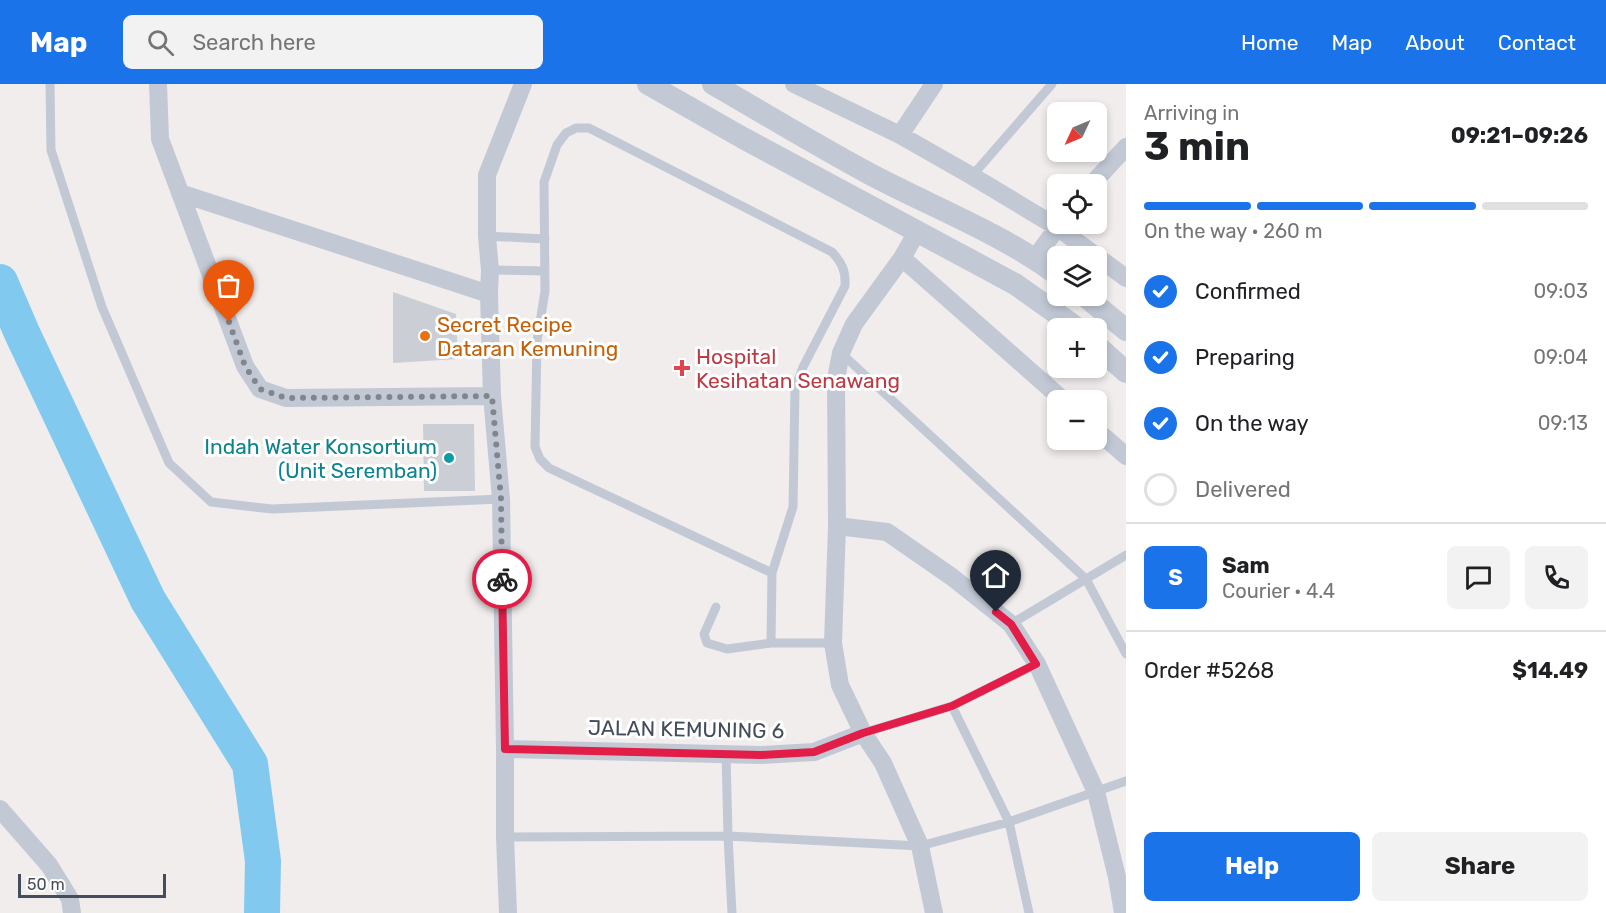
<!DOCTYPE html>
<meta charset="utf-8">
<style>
body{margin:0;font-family:Rubik,sans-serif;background:#f2f2f2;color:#202124;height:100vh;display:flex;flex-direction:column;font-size:22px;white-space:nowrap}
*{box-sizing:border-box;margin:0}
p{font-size:20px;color:#757577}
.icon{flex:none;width:33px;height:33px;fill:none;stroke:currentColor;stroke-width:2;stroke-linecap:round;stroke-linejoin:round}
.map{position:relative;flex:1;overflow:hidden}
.sheet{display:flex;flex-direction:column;background:#fff;width:480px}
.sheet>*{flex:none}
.needle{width:39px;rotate:226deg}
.controls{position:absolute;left:1047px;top:18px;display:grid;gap:12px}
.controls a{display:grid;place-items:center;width:60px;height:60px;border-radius:9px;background:#fff;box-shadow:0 3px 9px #0003;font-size:30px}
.scale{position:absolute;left:18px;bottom:15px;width:148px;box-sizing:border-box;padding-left:6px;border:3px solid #444d5b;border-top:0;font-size:16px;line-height:21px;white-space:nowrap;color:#444d5b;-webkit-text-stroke:4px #fff;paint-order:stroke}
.pin{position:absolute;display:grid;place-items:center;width:51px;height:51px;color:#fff;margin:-62px -26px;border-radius:50% 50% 50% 0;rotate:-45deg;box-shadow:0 0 6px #0007}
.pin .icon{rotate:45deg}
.courier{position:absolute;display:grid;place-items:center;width:60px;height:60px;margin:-30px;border:4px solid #e11d48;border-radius:50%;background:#fff;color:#222;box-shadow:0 2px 8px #0007}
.overview em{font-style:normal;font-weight:700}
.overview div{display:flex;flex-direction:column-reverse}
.overview{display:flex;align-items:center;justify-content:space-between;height:102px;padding:0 18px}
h1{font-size:39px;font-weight:700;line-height:45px}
.bar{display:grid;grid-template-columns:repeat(4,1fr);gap:9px 6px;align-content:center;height:72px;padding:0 18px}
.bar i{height:8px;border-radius:4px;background:#e0e0e0}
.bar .selected{background:#1a73e8}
.bar p{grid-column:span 4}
.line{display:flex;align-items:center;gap:15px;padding:0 18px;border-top:2px solid #e0e0e0}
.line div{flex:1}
.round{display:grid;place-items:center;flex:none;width:63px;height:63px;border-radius:9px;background:#f2f2f2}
ol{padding:0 18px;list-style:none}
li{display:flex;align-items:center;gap:18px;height:66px}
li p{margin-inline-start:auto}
li .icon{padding:6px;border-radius:50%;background:#1a73e8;color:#fff;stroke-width:4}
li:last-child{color:#757577}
li i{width:33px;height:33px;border:3px solid #e0e0e0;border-radius:50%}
.action{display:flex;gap:12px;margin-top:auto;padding:12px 18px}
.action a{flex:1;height:69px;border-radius:9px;background:#1a73e8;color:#fff;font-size:24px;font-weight:700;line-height:69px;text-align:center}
.action a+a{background:#f2f2f2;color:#202124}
header{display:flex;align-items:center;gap:36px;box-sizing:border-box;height:84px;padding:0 30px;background:#1a73e8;color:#fff}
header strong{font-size:28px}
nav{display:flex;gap:33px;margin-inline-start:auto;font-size:21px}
.search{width:420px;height:54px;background:#f2f2f2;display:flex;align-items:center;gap:15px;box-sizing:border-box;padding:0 21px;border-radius:9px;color:#757577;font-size:22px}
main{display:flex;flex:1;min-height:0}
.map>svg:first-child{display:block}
</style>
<header>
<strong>Map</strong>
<div class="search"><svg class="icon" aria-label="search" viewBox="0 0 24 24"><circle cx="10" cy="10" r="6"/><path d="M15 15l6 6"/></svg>Search here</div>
<nav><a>Home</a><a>Map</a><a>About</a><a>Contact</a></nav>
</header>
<main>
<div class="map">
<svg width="1126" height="829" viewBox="0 0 1126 829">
<rect width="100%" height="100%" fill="#f0edec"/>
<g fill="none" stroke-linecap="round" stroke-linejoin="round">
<path stroke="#82c9f0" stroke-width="36" d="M0,198l22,51 126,267 102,164 13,97 -1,52"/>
</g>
<path fill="#cbced5" d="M393,208l63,22 2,45 -65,4z
M423,340h51l1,67h-51z"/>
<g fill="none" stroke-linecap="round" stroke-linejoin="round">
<path stroke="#c2c9d5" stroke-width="9" d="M50,0l1,66 51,157 67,156 42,39 61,7 229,-10
M972,92l80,-92
M487,152l58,3
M490,186l55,1
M842,270l244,225 40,75
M716,523l-12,27 3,9 20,6 44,-6h62
M1011,540l115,-69
M771,559l1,-70 21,-66 2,-119 8,-21 42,-81c1,-15 -3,-23 -13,-34l-243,-124h-13l-10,5 -9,12 -13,37 1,109 -8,50 -2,106 5,12 9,9 223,105
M952,622l57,116 20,91
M863,649l89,-27 85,-42
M726,669l2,83 4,77
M505,753l223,-1 192,10 89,-24 117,-41"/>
<path stroke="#c2c9d5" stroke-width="18" d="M158,0l2,55 85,227 15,23 26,9 206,-2
M794,0l106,51 72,41 85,51 69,51
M900,51l34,-51
M1092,100l34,-37
M180,109l309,101
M917,148l-15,26 -48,66 -13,29 -5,26 1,147 -4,117 7,42 23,48 20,30 37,83 14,67
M902,174l161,142
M1035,174l25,-34
M1096,346l30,26
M837,442l50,6 65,45 59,47 26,40 59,128 21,85 6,36
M505,665l256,6 53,-3 49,-19
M0,725l49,56 21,34 2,14
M508,829l-3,-76v-88l-4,-250 -9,-103 -3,-102 1,-24 -3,-34v-61l36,-91"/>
<path stroke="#c2c9d5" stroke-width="22" d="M648,0l95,54 272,146 62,44
M713,0c52,30 103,61 155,89 64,34 131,59 190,102
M1085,212l41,34
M1096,261l30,27"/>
</g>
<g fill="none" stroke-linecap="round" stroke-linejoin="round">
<path stroke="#80858e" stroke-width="6" stroke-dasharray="0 10.8" d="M229,238l16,44 15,23 26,9 206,-2 9,103 1,80"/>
<path stroke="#e11d48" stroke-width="8" d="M502,495l3,170 256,6 53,-3 49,-19 89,-27 84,-42 -25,-40 -15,-12"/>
</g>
<circle fill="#e8710a" stroke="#fff" stroke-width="2" cx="425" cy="252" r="6"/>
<path fill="#e0444e" stroke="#fff" stroke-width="2" d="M679 275h6v6h6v6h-6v6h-6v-6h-6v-6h6z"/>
<circle fill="#0f9aa8" stroke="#fff" stroke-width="2" cx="449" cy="374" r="6"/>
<g text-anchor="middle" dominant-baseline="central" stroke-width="6" stroke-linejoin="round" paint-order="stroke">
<g font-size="21" fill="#c56008" stroke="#fff" text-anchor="start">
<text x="437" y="240">Secret Recipe<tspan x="437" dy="24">Dataran Kemuning</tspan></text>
</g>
<g font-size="21" fill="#be3a42" stroke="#fff" text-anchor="start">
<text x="696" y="272">Hospital<tspan x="696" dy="24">Kesihatan Senawang</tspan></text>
</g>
<g font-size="21" fill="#0d838f" stroke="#fff" text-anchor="end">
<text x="437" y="362">Indah Water Konsortium<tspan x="437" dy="24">(Unit Seremban)</tspan></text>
</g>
<g font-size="21" fill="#444d5b" stroke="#fff">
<text transform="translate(686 645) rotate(1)">JALAN KEMUNING 6</text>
</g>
</g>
</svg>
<div class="controls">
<a><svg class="needle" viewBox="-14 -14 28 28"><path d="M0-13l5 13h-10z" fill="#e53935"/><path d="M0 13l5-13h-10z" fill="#757577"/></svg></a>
<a><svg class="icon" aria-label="locate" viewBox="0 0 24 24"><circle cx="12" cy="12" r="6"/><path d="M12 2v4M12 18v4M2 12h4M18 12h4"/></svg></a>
<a><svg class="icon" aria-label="layers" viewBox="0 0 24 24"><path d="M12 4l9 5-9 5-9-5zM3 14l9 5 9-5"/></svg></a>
<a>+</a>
<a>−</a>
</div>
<div class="scale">50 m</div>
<div class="pin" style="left:229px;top:238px;background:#ea580c"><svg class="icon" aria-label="bag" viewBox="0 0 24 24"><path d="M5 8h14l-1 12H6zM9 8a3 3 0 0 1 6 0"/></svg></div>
<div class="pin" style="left:996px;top:528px;background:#1f2937"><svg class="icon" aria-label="home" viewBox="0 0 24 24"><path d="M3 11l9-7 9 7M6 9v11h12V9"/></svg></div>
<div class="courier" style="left:502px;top:495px"><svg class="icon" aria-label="bike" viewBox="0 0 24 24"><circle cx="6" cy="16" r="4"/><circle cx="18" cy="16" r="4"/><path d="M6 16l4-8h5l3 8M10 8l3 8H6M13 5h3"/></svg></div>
</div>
<section class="sheet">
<div class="overview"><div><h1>3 min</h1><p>Arriving in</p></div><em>09:21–09:26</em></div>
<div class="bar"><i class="selected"></i><i class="selected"></i><i class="selected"></i><i></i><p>On the way · 260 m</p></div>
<ol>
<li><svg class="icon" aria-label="check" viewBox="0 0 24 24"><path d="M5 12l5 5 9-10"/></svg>Confirmed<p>09:03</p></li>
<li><svg class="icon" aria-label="check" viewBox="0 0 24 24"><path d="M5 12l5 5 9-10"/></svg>Preparing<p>09:04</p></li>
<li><svg class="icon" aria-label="check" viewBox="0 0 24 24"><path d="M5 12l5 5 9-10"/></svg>On the way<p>09:13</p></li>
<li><i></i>Delivered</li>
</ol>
<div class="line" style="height:108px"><b class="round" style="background:#1a73e8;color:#fff">S</b><div><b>Sam</b><p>Courier · 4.4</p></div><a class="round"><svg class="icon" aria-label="chat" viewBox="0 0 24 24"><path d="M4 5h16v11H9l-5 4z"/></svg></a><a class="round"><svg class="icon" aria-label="phone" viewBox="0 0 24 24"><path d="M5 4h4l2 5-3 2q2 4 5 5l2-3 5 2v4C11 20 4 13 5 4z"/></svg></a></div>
<div class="line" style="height:78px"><div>Order #5268</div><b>$14.49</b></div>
<div class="action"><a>Help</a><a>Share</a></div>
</section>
</main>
